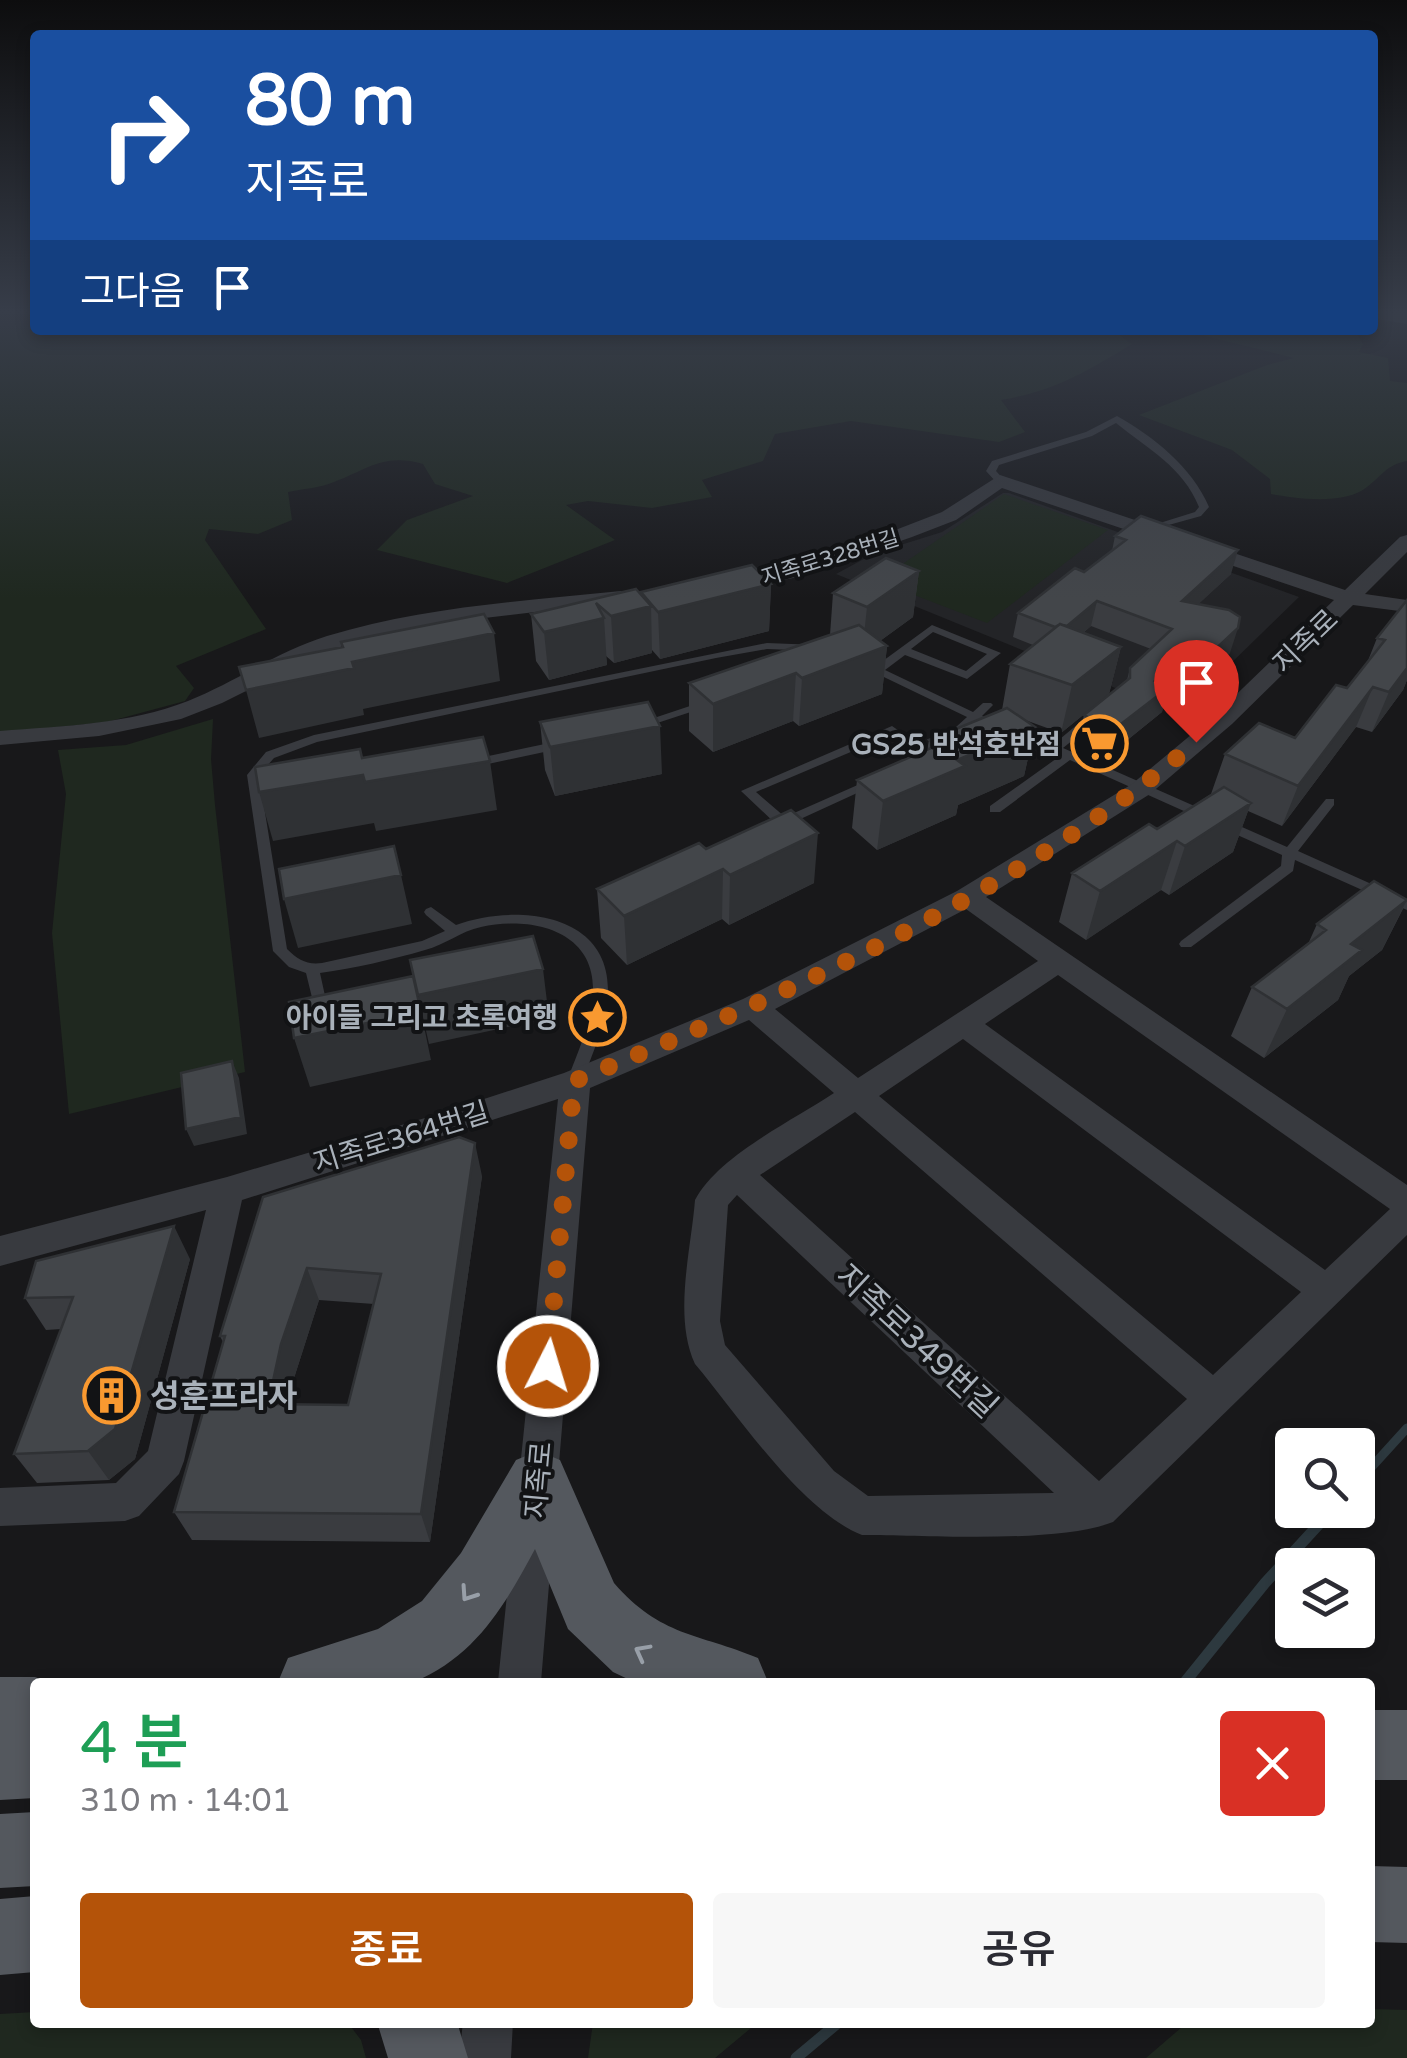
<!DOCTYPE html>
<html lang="ko">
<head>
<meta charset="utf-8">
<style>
	:root { --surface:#fff; --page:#f7f7f7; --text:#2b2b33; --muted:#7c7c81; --accent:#b45309 }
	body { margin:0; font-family:"Varela Round","Noto Sans KR",sans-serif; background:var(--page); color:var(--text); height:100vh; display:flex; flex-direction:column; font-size:38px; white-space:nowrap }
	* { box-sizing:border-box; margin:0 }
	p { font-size:32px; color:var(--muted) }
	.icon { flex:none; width:55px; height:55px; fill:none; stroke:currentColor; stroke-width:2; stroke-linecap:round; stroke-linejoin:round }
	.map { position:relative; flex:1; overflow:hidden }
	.drawer { position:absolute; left:30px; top:1678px; width:1345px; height:350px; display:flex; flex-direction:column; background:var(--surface); border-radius:10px; box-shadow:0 5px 15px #0003 }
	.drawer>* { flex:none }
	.top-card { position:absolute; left:30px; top:30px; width:1348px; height:305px; border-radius:10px; box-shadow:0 5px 15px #0003; background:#1a4fa0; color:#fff; overflow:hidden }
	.controls { position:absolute; left:1275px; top:1428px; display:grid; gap:20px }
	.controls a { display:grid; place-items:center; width:100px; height:100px; border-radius:10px; background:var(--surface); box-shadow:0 5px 15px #0003; font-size:50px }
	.pin { position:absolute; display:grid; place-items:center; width:85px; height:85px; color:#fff; margin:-102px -42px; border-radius:50% 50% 50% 0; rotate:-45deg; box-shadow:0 0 10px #0007 }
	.pin .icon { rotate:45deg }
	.me { position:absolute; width:110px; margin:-55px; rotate:5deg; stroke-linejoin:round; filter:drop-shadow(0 0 8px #0008) }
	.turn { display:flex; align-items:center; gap:35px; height:210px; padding:0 50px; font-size:45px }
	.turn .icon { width:130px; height:130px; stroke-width:2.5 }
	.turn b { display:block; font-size:70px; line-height:85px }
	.then { display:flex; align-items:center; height:95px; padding:0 50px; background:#0003; gap:20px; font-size:38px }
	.round { display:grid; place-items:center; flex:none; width:105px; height:105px; border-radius:10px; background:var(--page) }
	.headline { display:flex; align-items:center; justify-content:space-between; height:170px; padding:0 50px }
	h1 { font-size:60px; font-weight:600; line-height:75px; color:#1e9e55 }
	.primary-button { display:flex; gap:20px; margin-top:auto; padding:20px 50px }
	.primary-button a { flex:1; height:115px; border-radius:10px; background:var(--accent); color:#fff; font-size:40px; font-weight:600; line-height:115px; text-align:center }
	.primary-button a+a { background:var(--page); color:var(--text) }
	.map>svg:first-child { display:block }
	.built { fill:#232427 }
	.green { fill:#1f281f }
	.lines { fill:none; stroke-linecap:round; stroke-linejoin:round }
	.stream-far1 { stroke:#2d393f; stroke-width:9 }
	.stream { stroke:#2d393f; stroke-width:11 }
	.service { fill:#383a3f; fill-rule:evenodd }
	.minor { fill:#383a3f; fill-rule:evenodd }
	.primary { fill:#54585e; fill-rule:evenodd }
	.wall { fill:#3a3c40; fill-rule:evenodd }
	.shaded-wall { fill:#2f3134 }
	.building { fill:#43464a; stroke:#2f3134; stroke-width:2.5; fill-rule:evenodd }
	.oneway { stroke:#989fa8 }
	.route { stroke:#b45309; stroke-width:18; stroke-dasharray:0 32.4 }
	.labels { text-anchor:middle; stroke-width:8; stroke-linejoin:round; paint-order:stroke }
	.far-street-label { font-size:22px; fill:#a9b1ba; stroke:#121315 }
	.street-label { font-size:28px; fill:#a9b1ba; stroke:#121315 }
	.poi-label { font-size:28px; font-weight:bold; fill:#a9b1ba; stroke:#121315; text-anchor:end }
	.near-street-label { font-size:32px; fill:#a9b1ba; stroke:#121315 }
	.near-poi-label { font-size:32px; font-weight:bold; fill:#a9b1ba; stroke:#121315; text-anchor:start }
</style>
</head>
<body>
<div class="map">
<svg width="1407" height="2058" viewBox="0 0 1407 2058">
	<rect width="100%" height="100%" fill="#18181a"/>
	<!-- built -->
	<path class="built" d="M 1003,493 L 1009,493 L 1299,597 L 1179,714 L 836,574 L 875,553 L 942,532 Z"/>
	<!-- green -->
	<path class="green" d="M 0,311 L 35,311 L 35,330 L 1112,330 L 1132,344 C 1086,372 1055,391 1001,400 L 1025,432 L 999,442 L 851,421 L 775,434 L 763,461 L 702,480 L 712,497 L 652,508 L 588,501 L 566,505 L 615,540 L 507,583 L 377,550 L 407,520 L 473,496 L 435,484 L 423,464 C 383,453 369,469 334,482 C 320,488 302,489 288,492 L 292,520 L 258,534 L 209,529 L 205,540 L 266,629 L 176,666 L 194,688 L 185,701 L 107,722 L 0,733 Z
		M 1200,330 L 1340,330 L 1357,334 L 1363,344 L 1359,352 L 1388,358 L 1390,381 L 1407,383 L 1407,461 C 1386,465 1383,475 1367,487 C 1345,505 1298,499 1271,494 L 1270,479 L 1232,450 L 1139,415 L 1267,365 L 1294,358 L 1205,336 Z
		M 1004,494 L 1108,530 L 987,623 L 878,581 Z
		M 213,719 L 211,759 L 215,805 L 245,1072 L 69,1114 L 52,933 L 66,794 L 58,750 L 126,745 Z
		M 1370,2009 L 1407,2010 L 1407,2058 L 1146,2058 L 1182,2027 L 1200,2023 L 1370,2022 Z
		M 35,2012 L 35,2022 L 348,2023 L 361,2040 L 366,2058 L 0,2058 L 0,2014 Z
		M 593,2023 L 593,2022 L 757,2023 L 715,2058 L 588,2058 Z"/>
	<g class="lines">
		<!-- stream-far1 -->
		<path class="stream-far1" d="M 1358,1482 L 1407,1428
			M 1318,1525 L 1332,1510"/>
		<!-- stream -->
		<path class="stream" d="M 1185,1682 L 1265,1583 L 1321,1522
			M 796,2058 L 839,2022"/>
		<!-- service -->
		<path class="service" d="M 1117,416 C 1154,437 1192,467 1209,507 L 1201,516 L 1147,531 L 1147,527 L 1195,512 L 1199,507 C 1183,467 1148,449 1116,423 L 1092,436 L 999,465 L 996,471 L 1005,481 L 1003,483 L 997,483 L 986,471 L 992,461 L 1086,432 Z
			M 932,625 L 1001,653 L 967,679 L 905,655 L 885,670 L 973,712 L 983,703 L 991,703 L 993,705 L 982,716 L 1054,744 L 1091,713 L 1099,713 L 1099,719 L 1063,748 L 1287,847 L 1326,799 L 1334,799 L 1334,805 L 1298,851 L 1407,900 L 1407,910 L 1295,860 L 1293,871 L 1191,947 L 1181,947 L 1179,944 L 1181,941 L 1281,866 L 1282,855 L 1070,760 L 1000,812 L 990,812 L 990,806 L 1060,756 L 976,721 L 953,743 L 945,743 L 945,737 L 967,717 L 861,666 L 867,663 L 876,666 ZM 933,632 L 987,654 L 966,671 L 911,649 Z
			M 767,643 L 817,645 L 823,648 L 817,651 L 767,649 L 716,658 L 317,742 L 274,758 L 259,775 L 287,949 C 298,960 307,965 322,963 L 422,941 L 445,931 L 426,915 L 424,912 L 426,909 L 431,907 L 456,925 C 513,904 609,911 608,991 C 608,1022 592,1052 583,1081 L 580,1085 L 570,1085 L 567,1081 C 577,1053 592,1023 593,993 C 596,930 531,916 481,927 C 461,931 445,945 425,950 C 391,960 355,968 320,973 L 329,1014 L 327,1018 L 317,1018 L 306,973 L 289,967 L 273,951 L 247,775 L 266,752 L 314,735 Z
			M 708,700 L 714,703 L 712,705 L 639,729 L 633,725 Z
			M 892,726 L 934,755 L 934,761 L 926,761 L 891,735 L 756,792 L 785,817 L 869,780 L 873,779 L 879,783 L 783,827 L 778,826 L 741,791 Z
			M 559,741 L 565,745 L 563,748 L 474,767 L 468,763 L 474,759 Z"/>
		<!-- minor -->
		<path class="minor" d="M 1372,311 L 1407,314 L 1407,324 L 1372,318 Z
			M 1000,475 L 1345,590 L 1400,537 L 1407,535 L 1407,552 L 1365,594 L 1407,600 L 1407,612 L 1353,605 L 1232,724 L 1150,794 L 986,897 L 1407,1185 L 1407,1235 L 1113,1522 C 1057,1544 927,1535 862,1535 C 801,1511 738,1415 695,1364 C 673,1316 691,1251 695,1200 C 718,1156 792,1121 834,1093 L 749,1020 L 590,1088 L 541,1682 L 498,1682 L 558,1099 L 242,1200 L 184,1461 L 179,1474 L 139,1516 L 125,1521 L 0,1526 L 0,1488 L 116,1483 L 148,1451 L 206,1210 L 0,1266 L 0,1236 L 227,1177 L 435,1115 L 564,1073 L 743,999 L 957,891 L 1132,784 L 1216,714 L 1334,600 L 1002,488 L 956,520 L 912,537 L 793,578 L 727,592 L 717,586 L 720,582 L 781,569 L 898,529 L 942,512 ZM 966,909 L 1038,961 L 858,1078 L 775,1009 ZM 1058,975 L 1390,1209 L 1325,1270 L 985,1024 ZM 963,1039 L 1301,1292 L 1213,1375 L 879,1096 ZM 855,1112 L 1187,1399 L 1099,1481 L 760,1175 ZM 737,1195 L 1054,1493 L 868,1496 L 834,1471 L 725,1345 L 720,1321 L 728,1205 Z
			M 621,591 L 632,597 L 628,601 L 476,619 L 373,637 L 324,652 L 222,703 L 181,719 L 99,736 L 0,745 L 0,731 C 63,726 129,724 188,701 C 236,682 278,651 327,636 C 422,607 522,601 621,591 Z
			M 463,2022 L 513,2022 L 511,2058 L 459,2058 Z"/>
		<!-- primary -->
		<path class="primary" d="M 538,1451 L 560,1460 L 614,1583 C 661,1637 698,1633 758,1658 L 768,1682 L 634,1682 L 613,1672 L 568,1629 L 535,1549 C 505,1605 476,1656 414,1682 L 278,1682 L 288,1658 L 378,1629 L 422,1601 L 461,1553 L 516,1460 Z
			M 0,1677 L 35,1677 L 48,1682 L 35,1682 L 35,1798 L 0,1800 Z
			M 1370,1710 L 1407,1710 L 1407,1780 L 1370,1780 Z
			M 35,1812 L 35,1886 L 0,1888 L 0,1814 Z
			M 1370,1866 L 1407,1867 L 1407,1943 L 1370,1942 Z
			M 35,1896 L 35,1972 L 0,1975 L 0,1899 Z
			M 377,2022 L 457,2022 L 468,2058 L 388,2058 Z"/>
	</g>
	<!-- wall -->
	<path class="wall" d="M 1115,536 L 1231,574 L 1198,604 L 1230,653 L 1199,682 L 1182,675 L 1169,687 L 1162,712 L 1115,750 L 1097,742 L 1094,748 L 1078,741 L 1084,715 L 1127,680 L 1130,668 L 1151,649 L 1091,626 L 1083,633 L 1121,647 L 1109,694 L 1061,733 L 1025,720 L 1035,727 L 1024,776 L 958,805 L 956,815 L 877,850 L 852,828 L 857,780 L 927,750 L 929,740 L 1002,710 L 1010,664 L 1033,645 L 1013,637 L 1018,613 L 1084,572 L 1112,551 Z
		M 919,571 L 913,617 L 880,641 L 887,646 L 882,694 L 799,726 L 793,721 L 713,752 L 689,731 L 689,683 L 830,635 L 833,593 Z
		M 771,584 L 769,631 L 660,659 L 652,650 L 652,653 L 614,663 L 606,656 L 607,665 L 549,680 L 536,661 L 531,614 L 641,594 Z
		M 1407,600 L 1407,680 L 1403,690 L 1372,732 L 1356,727 L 1282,826 L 1248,811 L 1233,852 L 1169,895 L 1161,890 L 1086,940 L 1059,922 L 1072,873 L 1157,829 L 1211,794 L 1225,754 L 1295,738 L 1347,688 L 1367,663 L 1377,638 Z
		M 540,722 L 662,774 L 555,796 L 545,770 Z
		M 706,849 L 814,883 L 729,925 L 722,919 L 627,965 L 601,938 L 597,889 Z
		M 1407,901 L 1382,950 L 1349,976 L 1338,1000 L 1264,1058 L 1231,1036 L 1252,987 L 1308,944 L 1317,924 Z
		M 482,1176 L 430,1542 L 192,1540 L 174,1512 L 223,1342 L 220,1336 L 263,1197 ZM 319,1300 L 374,1304 L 348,1405 L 289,1404 L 295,1375 Z
		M 190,1259 L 135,1459 L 109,1480 L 37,1483 L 14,1454 L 61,1329 L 46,1330 L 25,1298 Z"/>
	<!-- shaded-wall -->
	<path class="shaded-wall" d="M 1238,550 L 1231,574 L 1175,626 L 1182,601 Z
		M 919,571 L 913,617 L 862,654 L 867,607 Z
		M 771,584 L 769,631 L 660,659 L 658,612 Z
		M 1097,601 L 1091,626 L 1057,655 L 1062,630 Z
		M 651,606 L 652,653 L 614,663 L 611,616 Z
		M 604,618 L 607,665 L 549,680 L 544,632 Z
		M 1238,628 L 1230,653 L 1199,682 L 1207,657 Z
		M 494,633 L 500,681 L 363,709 L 364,715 L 259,738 L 246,690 L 352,662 Z
		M 887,646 L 882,694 L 799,726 L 802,678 Z
		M 1121,647 L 1109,694 L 1061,733 L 1072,685 Z
		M 1190,650 L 1182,675 L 1169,687 L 1162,712 L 1115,750 L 1121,724 L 1155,681 Z
		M 1407,656 L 1407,680 L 1403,690 L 1372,732 L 1389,692 Z
		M 796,673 L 793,721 L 713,752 L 713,704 Z
		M 1373,687 L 1356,727 L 1282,826 L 1298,786 Z
		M 1104,716 L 1097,742 L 1094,748 L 1100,723 Z
		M 660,726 L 662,774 L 555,796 L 550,747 Z
		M 1035,727 L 1024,776 L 958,805 L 956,815 L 877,850 L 883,801 L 957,760 Z
		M 490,761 L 497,810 L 376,831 L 374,823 L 273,841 L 259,792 L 363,775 Z
		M 1251,803 L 1233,852 L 1169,895 L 1185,846 Z
		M 818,833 L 814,883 L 729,925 L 730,875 Z
		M 1177,841 L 1161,890 L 1086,940 L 1100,891 Z
		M 723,869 L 722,919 L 627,965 L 624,916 Z
		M 401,875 L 412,924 L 298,948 L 284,899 Z
		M 1407,900 L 1382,950 L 1349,976 L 1338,1000 L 1264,1058 L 1287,1009 L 1351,944 Z
		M 543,969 L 549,1018 L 429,1044 L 418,995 Z
		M 421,1012 L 431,1060 L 310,1087 L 294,1038 Z
		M 232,1061 L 239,1078 L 247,1134 L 194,1146 L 186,1129 Z
		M 475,1143 L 482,1176 L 430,1542 L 421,1514 Z
		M 174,1226 L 190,1259 L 135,1459 L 109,1480 L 88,1451 Z
		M 307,1268 L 319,1300 L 295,1375 L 282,1434 L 268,1404 L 281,1344 Z"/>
	<!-- building -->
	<path class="building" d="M 1141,516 L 1238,550 L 1182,601 L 1229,610 L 1240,617 L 1238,628 L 1207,657 L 1190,650 L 1155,681 L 1169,687 L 1121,724 L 1104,716 L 1100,723 L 1084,715 L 1130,678 L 1130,668 L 1172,629 L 1097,601 L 1067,626 L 1060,624 L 1055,627 L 1018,613 L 1075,568 L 1084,572 L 1126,540 L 1115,536 Z
		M 886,558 L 919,571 L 867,607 L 833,593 Z
		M 752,565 L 771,584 L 658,612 L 641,592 Z
		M 636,589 L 651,606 L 611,616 L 596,603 L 604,618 L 544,632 L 531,614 Z
		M 1407,600 L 1407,668 L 1389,692 L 1373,687 L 1298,786 L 1225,754 L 1259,723 L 1295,738 L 1336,685 L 1347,688 L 1385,640 L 1377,638 Z
		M 484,614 L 494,633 L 352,662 L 354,668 L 246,690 L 239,667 L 343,647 L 341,642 Z
		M 1060,624 L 1121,647 L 1072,685 L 1010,664 Z
		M 859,625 L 887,646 L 802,678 L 796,673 L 713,704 L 689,683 Z
		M 648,702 L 660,726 L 550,747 L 540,722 Z
		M 1007,708 L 1035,727 L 957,760 L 965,766 L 883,801 L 857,780 L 936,746 L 929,740 Z
		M 483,737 L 490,761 L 365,782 L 363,775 L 259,792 L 255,767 L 360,749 L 362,758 Z
		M 1224,787 L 1251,803 L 1185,846 L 1177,841 L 1100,891 L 1072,873 L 1149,824 L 1157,829 Z
		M 791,810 L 818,833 L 730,875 L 723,869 L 624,916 L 597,889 L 699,843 L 706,849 Z
		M 394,846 L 401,875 L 284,899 L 279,869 Z
		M 1374,881 L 1407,900 L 1351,944 L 1362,950 L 1287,1009 L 1252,987 L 1326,930 L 1317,924 Z
		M 533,936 L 543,969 L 418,995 L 410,960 Z
		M 413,976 L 421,1012 L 294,1038 L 289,1002 Z
		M 232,1061 L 241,1117 L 186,1129 L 181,1073 Z
		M 459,1137 L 475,1143 L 421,1514 L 174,1512 L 225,1336 L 220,1336 L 263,1197 ZM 307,1268 L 381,1274 L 348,1405 L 268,1404 L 281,1344 Z
		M 174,1226 L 115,1429 L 88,1451 L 14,1454 L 73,1297 L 25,1298 L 36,1261 Z"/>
	<!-- one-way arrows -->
	<defs><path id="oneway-chevron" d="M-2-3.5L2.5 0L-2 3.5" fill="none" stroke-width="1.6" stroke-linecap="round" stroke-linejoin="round" transform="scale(2.5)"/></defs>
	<g class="oneway">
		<use href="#oneway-chevron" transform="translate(468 1594) rotate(124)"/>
		<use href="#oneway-chevron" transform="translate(642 1652) rotate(-152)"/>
	</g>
	<!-- sky -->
	<linearGradient id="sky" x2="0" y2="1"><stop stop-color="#0d0d0e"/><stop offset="0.52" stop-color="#373d49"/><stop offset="1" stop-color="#373d49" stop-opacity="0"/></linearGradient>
	<rect width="1407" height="599" fill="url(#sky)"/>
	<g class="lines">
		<!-- route -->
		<path class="route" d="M 548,1366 L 574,1081 C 791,992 1016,894 1196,742"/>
	</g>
	<!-- icons -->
	<defs>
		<symbol id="supermarket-ring" viewBox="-11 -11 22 22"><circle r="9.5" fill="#121315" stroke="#f99930" stroke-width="1.5"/><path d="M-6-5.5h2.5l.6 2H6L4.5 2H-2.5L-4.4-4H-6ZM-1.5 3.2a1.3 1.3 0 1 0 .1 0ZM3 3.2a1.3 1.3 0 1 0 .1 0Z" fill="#f99930"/></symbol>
		<symbol id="sight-ring" viewBox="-11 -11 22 22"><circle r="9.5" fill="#121315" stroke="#f99930" stroke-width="1.5"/><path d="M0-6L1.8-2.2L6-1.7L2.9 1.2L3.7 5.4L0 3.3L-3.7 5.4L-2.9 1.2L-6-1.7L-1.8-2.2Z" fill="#f99930"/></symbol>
		<symbol id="building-ring" viewBox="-11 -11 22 22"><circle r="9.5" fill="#121315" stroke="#f99930" stroke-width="1.5"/><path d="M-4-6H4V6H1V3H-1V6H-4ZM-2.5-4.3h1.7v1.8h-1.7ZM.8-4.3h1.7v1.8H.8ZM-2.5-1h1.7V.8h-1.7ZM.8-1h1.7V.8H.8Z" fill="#f99930"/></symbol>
	</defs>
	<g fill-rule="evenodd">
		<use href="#supermarket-ring" x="1068" y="712" width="63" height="63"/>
		<use href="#sight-ring" x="566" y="986" width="63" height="63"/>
		<use href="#building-ring" x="80" y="1364" width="63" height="63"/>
	</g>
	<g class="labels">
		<!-- far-street labels -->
		<g class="far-street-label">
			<text transform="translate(830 557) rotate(-17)" y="8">지족로328번길</text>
		</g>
		<!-- street labels -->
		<g class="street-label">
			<text transform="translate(1305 641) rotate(-44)" y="10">지족로</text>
			<text transform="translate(401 1137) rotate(-17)" y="10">지족로364번길</text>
			<text transform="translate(538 1480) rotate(-85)" y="10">지족로</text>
		</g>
		<!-- poi labels -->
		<g class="poi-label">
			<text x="1061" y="754">GS25 반석호반점</text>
			<text x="558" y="1027">아이들 그리고 초록여행</text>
		</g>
		<!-- near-street labels -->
		<g class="near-street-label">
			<text transform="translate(917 1341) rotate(43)" y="11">지족로349번길</text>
		</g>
		<!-- near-poi labels -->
		<g class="near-poi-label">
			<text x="150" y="1407">성훈프라자</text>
		</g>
	</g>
</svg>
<div class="controls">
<a><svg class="icon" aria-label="search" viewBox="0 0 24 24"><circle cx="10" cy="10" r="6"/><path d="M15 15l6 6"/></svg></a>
<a><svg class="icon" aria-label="layers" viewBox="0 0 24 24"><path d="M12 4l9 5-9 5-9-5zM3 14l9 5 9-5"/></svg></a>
</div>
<div class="pin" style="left:1196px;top:742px;background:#d93025"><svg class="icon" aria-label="arrive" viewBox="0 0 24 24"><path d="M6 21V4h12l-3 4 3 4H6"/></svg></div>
<svg class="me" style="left:548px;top:1366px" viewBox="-20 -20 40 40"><circle r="17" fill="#b45309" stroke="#fff" stroke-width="3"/><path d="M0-11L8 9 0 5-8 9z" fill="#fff"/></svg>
<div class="top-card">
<div class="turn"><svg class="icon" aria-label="right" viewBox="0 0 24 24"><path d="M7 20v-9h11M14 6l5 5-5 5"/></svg><div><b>80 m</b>지족로</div></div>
<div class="then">그다음<svg class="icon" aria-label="arrive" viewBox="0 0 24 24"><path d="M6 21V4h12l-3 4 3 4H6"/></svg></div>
</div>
<section class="drawer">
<div class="headline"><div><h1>4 분</h1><p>310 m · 14:01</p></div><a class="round" style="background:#d93025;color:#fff"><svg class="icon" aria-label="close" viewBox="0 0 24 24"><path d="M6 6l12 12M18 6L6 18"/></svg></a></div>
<div class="primary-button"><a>종료</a><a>공유</a></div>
</section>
</div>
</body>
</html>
